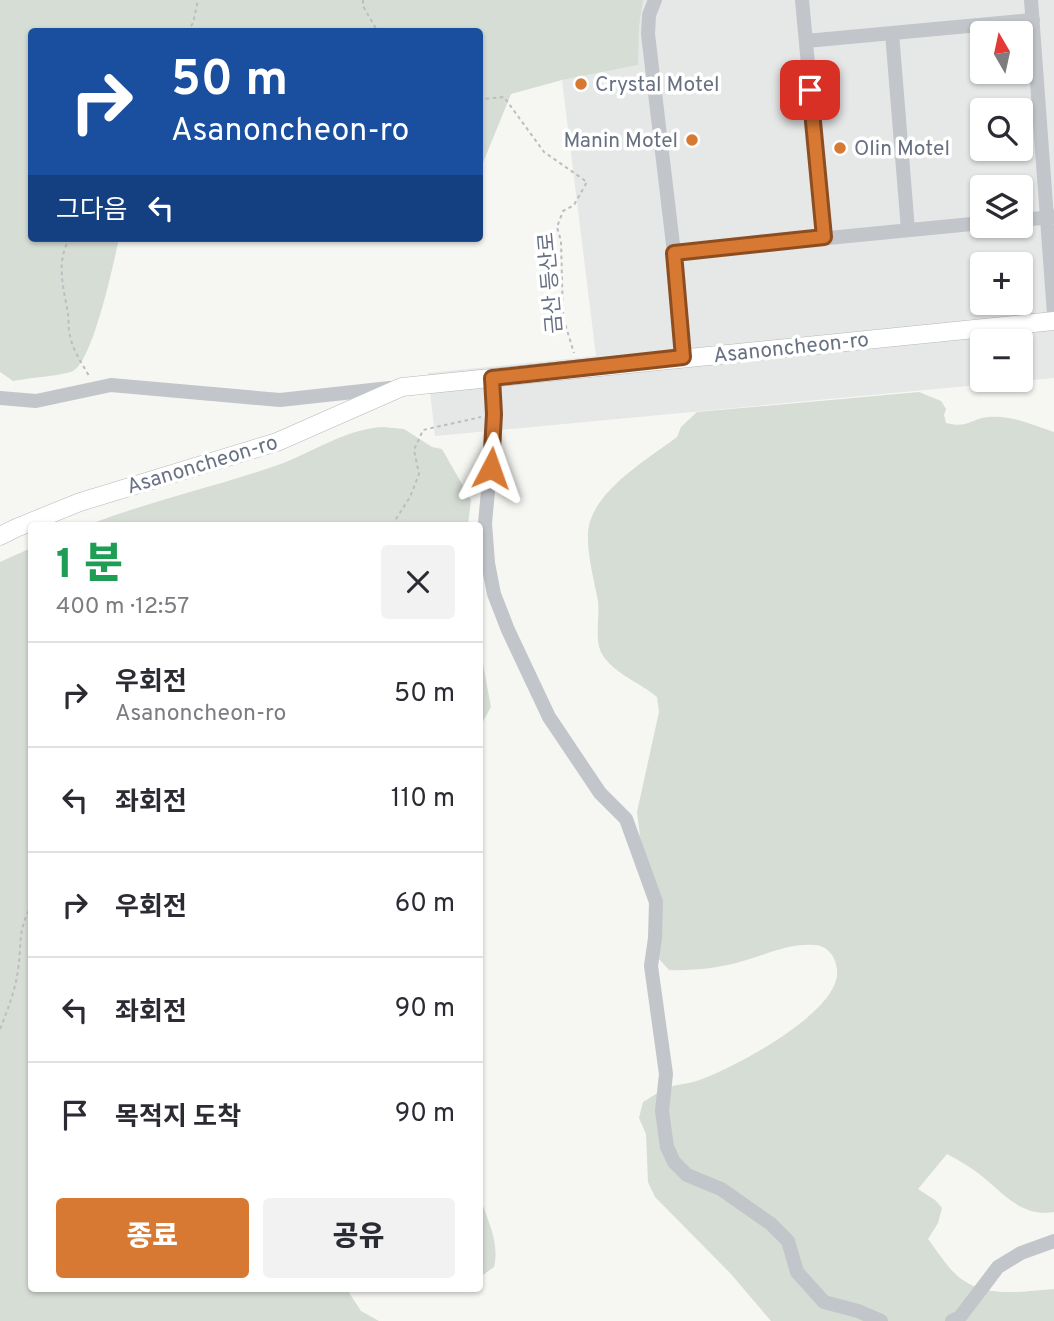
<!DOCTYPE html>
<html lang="ko">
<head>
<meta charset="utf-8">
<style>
	:root { --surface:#fff; --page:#f2f2f3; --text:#2b2b33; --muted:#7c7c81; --line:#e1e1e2; --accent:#d77833 }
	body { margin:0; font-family:Overpass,"Noto Sans KR",sans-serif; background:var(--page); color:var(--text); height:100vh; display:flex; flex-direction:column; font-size:26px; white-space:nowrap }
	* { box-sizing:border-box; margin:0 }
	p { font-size:23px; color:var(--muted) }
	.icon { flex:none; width:38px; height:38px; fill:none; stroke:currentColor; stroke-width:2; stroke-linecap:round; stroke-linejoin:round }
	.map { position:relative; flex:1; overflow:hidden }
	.sheet { position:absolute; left:28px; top:522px; width:455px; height:770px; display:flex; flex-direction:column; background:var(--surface); border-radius:7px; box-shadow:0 2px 5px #0004 }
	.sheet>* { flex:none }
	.banner { position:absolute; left:28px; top:28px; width:455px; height:214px; border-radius:7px; box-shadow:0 2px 5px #0004; background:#1a4fa0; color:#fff; overflow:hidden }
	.needle { width:46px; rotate:351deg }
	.fabs { position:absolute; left:970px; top:21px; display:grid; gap:14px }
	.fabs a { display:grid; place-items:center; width:63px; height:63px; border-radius:7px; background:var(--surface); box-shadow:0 2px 5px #0004; font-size:35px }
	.pin { position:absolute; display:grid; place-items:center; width:60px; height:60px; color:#fff; margin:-30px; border-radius:14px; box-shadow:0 4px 10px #0006 }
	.me { position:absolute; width:77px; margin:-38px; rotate:4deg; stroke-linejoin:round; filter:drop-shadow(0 0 5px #0008) }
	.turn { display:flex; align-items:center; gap:24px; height:147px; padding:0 28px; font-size:32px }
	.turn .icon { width:91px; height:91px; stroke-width:2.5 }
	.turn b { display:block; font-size:49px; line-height:60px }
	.then { display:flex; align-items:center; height:66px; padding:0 28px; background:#0003; gap:14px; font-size:26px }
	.round { display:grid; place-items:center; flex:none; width:74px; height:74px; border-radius:7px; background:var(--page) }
	.head { display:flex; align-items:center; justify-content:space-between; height:119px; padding:0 28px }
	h1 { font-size:42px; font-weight:800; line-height:52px; color:#1e9e55 }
	.action { display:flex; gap:14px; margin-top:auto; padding:14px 28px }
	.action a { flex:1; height:80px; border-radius:7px; background:var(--accent); color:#fff; font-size:28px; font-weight:800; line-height:80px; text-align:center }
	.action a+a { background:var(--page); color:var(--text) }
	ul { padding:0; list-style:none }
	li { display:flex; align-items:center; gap:21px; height:105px; padding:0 28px; border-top:2px solid var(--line) }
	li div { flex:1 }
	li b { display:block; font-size:26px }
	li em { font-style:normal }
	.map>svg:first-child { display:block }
	.built { fill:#e6e7e7; fill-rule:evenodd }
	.green { fill:#d6ddd5 }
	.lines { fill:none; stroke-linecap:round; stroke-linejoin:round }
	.major-casing { stroke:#b5b8bc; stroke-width:19 }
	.path { stroke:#bcbdc0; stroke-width:2; stroke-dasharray:3.5 3.5; stroke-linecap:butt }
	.minor { stroke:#c2c5c9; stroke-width:14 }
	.major { stroke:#fff; stroke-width:18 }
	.route-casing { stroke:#8c4e21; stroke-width:18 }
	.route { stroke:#d77833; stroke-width:12 }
	.poi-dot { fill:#d77833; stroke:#fff; stroke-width:2.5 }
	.labels { text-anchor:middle; stroke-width:7; stroke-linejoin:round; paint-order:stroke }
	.poi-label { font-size:21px; fill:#677182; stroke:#fff; text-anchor:start }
	.street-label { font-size:21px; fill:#677182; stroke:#fff }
</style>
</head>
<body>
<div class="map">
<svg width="1054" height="1321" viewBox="0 0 1054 1321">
	<rect width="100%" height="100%" fill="#f6f6f3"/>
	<!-- built -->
	<path class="built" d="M 643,0 L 1054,0 L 1054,378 L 435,436 L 428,373 L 596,356 L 562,80 L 637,65 L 639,28 ZM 982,33 L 1020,33 L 1020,72 L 982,72 ZM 982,110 L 1020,110 L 1020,149 L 982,149 ZM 982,187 L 1020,187 L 1020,226 L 982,226 ZM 982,264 L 1020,264 L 1020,303 L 982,303 ZM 982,341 L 1020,341 L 1020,380 L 982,380 Z"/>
	<!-- green -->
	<path class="green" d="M 0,0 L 643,0 L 639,28 L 638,65 L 562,80 L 511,94 L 480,170 L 480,32 L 32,32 L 32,238 L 119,238 C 114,262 93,361 73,371 C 61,376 27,378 13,381 L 0,372 Z
		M 919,392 L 941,401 L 946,409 L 944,415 L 946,423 C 968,429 972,418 989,417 C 1012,415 1033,425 1054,432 L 1054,1212 C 1022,1217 1005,1195 983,1177 C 972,1168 960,1161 947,1154 L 918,1189 L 935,1200 L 942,1208 L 938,1223 L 928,1239 C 938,1252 949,1271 963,1280 C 987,1298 1026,1291 1054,1289 L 1054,1321 L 771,1321 L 731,1274 L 655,1197 L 648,1182 L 646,1134 L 639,1118 L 643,1102 C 650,1098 658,1092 666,1088 C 677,1084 690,1084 702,1079 C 735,1067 842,1011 837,970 C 836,958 829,946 815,945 C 790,943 767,954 743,961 C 720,968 692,971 669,970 L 659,959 L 662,922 L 643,860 L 637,812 L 659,712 L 657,697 C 641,683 614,674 602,654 C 594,640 600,617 598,601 C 594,580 587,555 588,532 C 591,492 648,459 677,437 L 681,427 L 697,412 Z
		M 383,427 L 404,429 L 432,447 L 442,449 L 471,500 L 468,525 L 88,525 C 150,501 215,487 278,465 C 314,452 345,429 383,427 Z
		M 31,548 L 32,1288 L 346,1288 L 361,1311 L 379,1321 L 0,1321 L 0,562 Z
		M 480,648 L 491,707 L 480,727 Z
		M 480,1196 C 487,1221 500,1241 494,1267 L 480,1277 Z"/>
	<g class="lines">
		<defs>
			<path id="major" d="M 0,536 L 16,528 L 80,502 L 277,442 L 402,387 L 1054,321"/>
		</defs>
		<!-- major casing -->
		<use href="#major" class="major-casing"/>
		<!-- path -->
		<path class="path" d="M 363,0 L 363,6 L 378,32
			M 187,32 L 193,23 L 198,0
			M 32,87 L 29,92 L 32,100
			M 480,102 L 483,99 L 504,97 L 544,152 L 587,182 L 574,205 L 563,211 L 557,227 L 561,241 L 563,317 L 574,353
			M 70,238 C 55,262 64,289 68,314 C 69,321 68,329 70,336 C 73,351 82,363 89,376
			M 392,525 L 410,497 L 419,474 L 414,450 L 423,430 L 481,417
			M 0,1029 C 8,1009 15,991 18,970 C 22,944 17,930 32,905"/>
		<!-- minor -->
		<path class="minor" d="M 655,0 L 649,15 L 648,34 L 674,253 L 683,357
			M 802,0 L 824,237
			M 1031,0 L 1054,314
			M 892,33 L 908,230
			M 806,41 L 1033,20
			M 1020,220 L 1054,217
			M 674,253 L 982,223
			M 492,378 L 493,439 L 485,523 L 488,563 L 494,594 L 508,630 L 549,717 L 600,793 L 626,819 L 656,902 L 655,938 L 651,966 L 666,1074 L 662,1111 L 667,1147 L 674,1162 L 687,1175 L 721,1189 L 771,1224 L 788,1241 L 797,1272 L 824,1302 L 858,1311 L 881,1321
			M 0,398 L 36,401 L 111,385 L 280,400 L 390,388
			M 952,1321 L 960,1317 L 998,1267 L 1021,1253 L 1054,1241"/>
		<!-- major -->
		<use href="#major" class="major"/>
	</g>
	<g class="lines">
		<defs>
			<path id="route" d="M 491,468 L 494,414 L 492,378 L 683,357 L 674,253 L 824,237 L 810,90"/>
		</defs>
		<!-- route casing -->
		<use href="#route" class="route-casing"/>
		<!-- route -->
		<use href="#route" class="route"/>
	</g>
	<!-- markers -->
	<g class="poi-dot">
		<circle cx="581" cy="84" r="7"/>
		<circle cx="692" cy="140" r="7"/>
		<circle cx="840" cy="148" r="7"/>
	</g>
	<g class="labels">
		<!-- poi labels -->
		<g class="poi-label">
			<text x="595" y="91">Crystal Motel</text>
			<text x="678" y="147" text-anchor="end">Manin Motel</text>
			<text x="854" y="155">Olin Motel</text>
		</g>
		<!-- street labels -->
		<g class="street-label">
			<text transform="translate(550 283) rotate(-95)" y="7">금산 등산로</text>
			<text transform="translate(791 347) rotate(-6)" y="7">Asanoncheon-ro</text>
			<text transform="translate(202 464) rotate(-17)" y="7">Asanoncheon-ro</text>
		</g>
	</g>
</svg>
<div class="fabs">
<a><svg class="needle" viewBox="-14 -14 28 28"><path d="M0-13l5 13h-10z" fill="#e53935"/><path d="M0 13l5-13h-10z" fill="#7c7c81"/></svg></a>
<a><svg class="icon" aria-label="search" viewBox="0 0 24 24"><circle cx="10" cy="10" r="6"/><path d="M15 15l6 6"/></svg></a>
<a><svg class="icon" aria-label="layers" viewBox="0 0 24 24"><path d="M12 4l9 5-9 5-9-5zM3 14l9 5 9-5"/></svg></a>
<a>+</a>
<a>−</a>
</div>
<div class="pin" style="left:810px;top:90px;background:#d93025"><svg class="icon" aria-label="arrive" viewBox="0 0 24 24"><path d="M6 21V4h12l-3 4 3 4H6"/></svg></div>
<svg class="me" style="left:491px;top:468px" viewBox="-20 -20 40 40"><path d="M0-17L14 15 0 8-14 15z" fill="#d77833" stroke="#fff" stroke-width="4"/></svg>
<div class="banner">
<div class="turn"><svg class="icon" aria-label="right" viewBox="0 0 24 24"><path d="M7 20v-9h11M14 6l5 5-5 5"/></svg><div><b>50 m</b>Asanoncheon-ro</div></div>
<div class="then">그다음<svg class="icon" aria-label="left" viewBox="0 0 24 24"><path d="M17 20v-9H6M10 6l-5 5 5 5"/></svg></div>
</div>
<section class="sheet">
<div class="head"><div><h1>1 분</h1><p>400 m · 12:57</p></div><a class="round"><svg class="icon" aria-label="close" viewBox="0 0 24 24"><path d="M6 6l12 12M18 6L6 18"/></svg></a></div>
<ul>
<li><svg class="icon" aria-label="right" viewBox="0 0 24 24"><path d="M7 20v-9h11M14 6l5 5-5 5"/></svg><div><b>우회전</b><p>Asanoncheon-ro</p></div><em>50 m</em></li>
<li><svg class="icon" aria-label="left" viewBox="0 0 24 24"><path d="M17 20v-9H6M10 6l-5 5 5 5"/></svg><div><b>좌회전</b></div><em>110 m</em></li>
<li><svg class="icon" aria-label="right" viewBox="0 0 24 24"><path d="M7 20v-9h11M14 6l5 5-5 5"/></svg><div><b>우회전</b></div><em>60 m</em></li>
<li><svg class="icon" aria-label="left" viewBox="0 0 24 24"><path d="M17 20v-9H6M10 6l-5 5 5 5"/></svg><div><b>좌회전</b></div><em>90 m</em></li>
<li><svg class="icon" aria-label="arrive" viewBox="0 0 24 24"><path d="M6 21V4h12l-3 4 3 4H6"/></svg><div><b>목적지 도착</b></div><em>90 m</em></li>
</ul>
<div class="action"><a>종료</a><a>공유</a></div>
</section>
</div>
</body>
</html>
